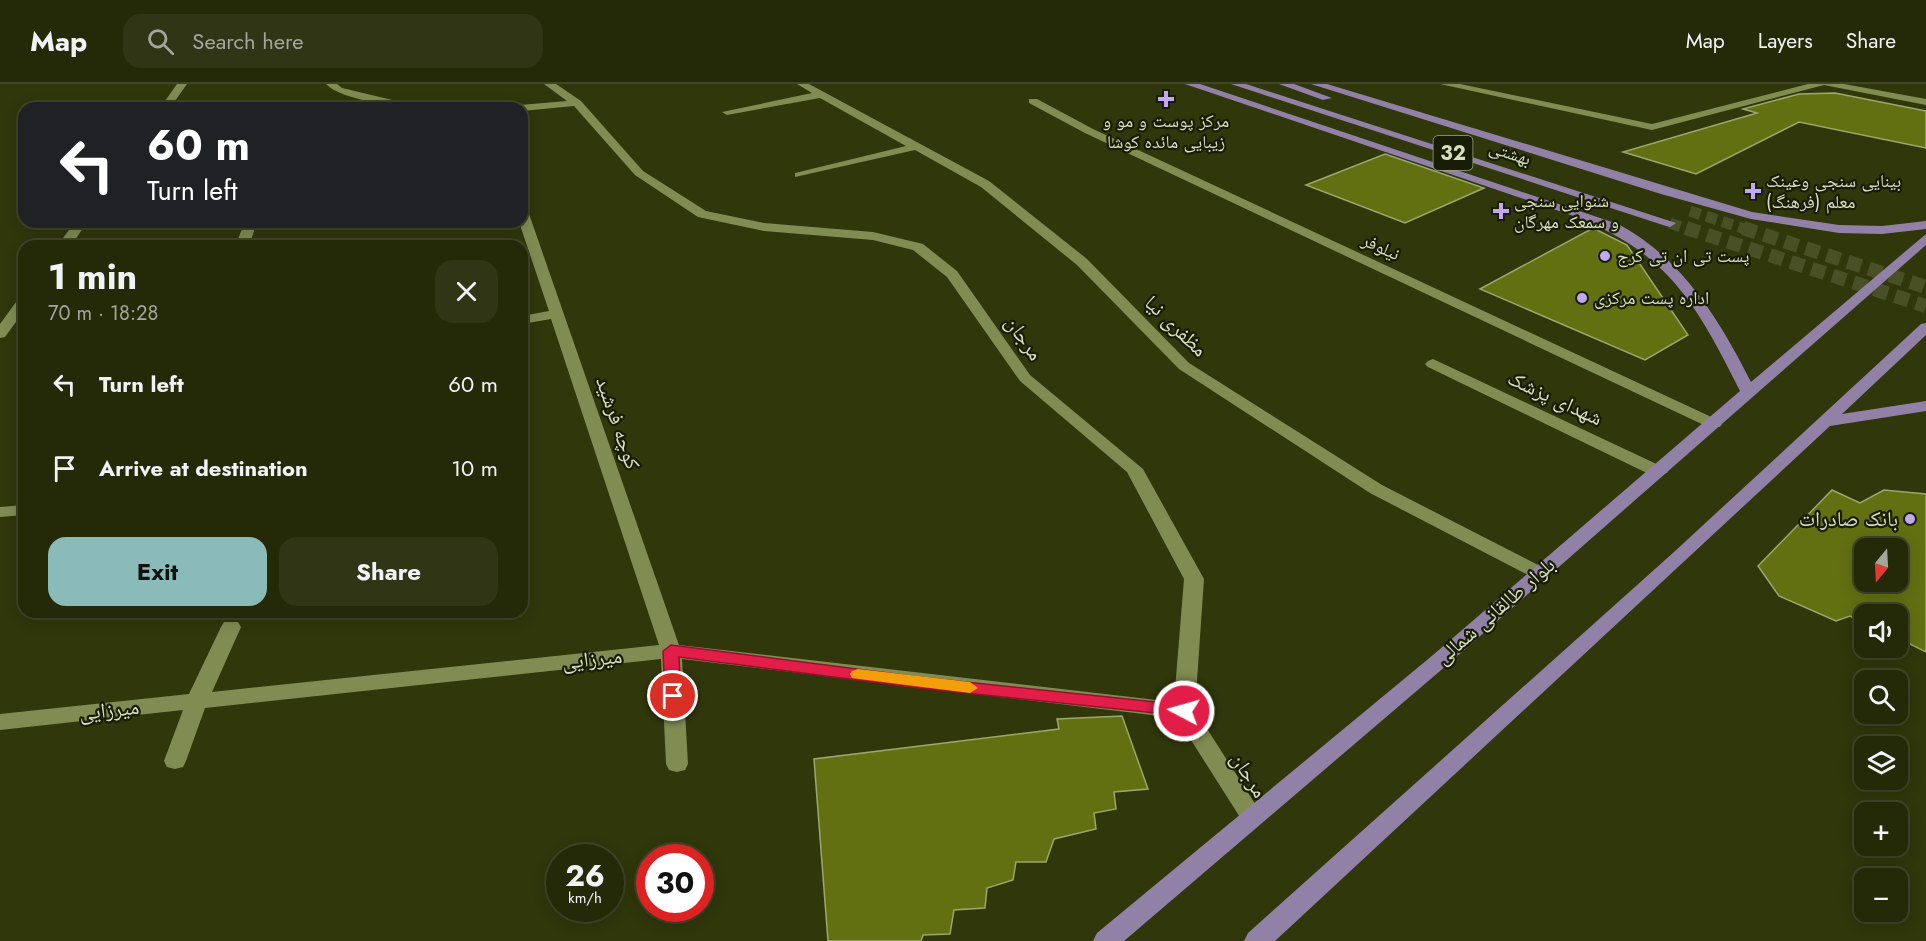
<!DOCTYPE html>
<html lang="en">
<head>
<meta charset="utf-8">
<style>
	:root { --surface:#242908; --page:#303516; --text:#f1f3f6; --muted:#a3a69c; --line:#414529; --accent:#8bbbb9 }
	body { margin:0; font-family:Jost,"Noto Naskh Arabic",sans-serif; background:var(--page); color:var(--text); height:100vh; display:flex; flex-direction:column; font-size:22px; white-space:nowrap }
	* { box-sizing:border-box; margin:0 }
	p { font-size:20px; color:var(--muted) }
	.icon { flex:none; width:33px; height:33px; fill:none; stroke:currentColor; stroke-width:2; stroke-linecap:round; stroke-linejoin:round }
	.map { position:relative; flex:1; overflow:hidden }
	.panel { position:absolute; left:18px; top:156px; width:510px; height:378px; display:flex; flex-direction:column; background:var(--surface); border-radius:18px; box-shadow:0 3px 15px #0003,0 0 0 2px var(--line) }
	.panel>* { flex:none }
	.guide { position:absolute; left:18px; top:18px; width:510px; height:126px; border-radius:18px; box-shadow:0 3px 15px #0003,0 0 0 2px var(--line); background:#202124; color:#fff; overflow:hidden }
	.needle { width:39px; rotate:198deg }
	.fabs { position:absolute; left:1854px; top:454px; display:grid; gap:12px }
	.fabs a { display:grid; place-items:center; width:54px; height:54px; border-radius:12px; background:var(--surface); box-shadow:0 3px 15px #0003,0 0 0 2px var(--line); font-size:30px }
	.speed { position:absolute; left:546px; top:760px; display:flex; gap:12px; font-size:30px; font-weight:700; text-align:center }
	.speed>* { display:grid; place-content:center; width:78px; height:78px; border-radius:50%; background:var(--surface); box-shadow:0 3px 15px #0003,0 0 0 2px var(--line); line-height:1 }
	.speed small { font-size:15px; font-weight:400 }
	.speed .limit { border:9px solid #d22; background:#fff; color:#111 }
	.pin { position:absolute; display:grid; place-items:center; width:51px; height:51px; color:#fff; margin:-26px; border:3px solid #fff; border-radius:50%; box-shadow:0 2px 6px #0007 }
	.me { position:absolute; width:66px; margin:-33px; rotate:276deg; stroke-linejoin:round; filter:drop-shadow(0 0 4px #0008) }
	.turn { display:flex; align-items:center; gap:21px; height:126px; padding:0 30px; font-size:27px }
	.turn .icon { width:78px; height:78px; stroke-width:2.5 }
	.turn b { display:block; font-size:42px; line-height:51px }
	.round { display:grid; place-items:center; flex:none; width:63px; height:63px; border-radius:18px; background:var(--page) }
	.summary { display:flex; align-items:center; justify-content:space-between; height:102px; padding:0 30px }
	h1 { font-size:36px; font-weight:700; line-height:45px }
	.button { display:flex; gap:12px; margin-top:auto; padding:12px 30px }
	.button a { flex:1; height:69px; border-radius:18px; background:var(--accent); color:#111; font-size:24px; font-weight:700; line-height:69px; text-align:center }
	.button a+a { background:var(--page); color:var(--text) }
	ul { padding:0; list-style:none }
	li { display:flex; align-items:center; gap:18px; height:84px; padding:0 30px }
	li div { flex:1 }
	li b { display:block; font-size:22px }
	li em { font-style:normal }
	header { display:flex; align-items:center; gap:36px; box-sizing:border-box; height:84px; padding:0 30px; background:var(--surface); border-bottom:2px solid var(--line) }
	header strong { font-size:28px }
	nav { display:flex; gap:33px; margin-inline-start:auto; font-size:21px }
	.search { width:420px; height:54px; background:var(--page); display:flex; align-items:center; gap:15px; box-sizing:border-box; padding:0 21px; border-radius:18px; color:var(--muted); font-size:22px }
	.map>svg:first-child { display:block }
	.building { fill:#627012; stroke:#9ba76d; stroke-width:1.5; fill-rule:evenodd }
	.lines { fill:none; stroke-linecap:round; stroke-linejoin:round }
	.major-tunnel-far1 { stroke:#495026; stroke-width:11; stroke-dasharray:11 6; stroke-linecap:butt }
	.major-tunnel { stroke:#495026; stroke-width:14; stroke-dasharray:14 8; stroke-linecap:butt }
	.minor { fill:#818c53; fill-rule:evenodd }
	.major { fill:#9281a7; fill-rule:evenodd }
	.route { fill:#e11d48; stroke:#92132f; stroke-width:1.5 }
	.slow { fill:#f59e0b }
	.poi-dot { fill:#c0a8f4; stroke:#191d06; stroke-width:2 }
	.labels { text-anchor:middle; stroke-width:4.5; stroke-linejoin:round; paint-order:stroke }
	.far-poi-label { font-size:18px; fill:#d8dfc1; stroke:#191d06; text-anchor:start }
	.far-street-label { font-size:18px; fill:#d8dfc1; stroke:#191d06 }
	.shield { fill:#191d06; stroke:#9fa589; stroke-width:1.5 }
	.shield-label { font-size:20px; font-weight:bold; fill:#d8dfc1 }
	.street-label { font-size:21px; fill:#d8dfc1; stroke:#191d06 }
	.poi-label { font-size:21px; fill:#d8dfc1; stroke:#191d06; text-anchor:end }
</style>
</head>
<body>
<header>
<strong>Map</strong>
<div class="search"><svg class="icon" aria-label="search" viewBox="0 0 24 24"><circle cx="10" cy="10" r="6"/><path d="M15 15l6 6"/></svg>Search here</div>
<nav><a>Map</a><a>Layers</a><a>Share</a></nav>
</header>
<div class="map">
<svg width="1926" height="857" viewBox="0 0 1926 857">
	<rect width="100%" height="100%" fill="#30370b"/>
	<!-- building -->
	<path class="building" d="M 1835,9 L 1926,27 L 1926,64 L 1799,38 L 1696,90 L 1623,68 L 1757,29 L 1743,25 L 1799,10 Z
		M 1385,70 L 1484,104 L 1405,139 L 1306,101 Z
		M 1593,144 L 1627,161 L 1688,251 L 1645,276 L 1480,205 Z
		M 1832,406 L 1860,419 L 1884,406 L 1926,410 L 1926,568 L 1898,554 L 1898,531 L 1864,531 L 1864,539 L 1850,532 L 1836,537 L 1779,512 L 1758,482 ZM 1864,465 L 1898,465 L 1898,498 L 1864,498 Z
		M 1122,632 L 1148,705 L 1114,708 L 1116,725 L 1094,729 L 1096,745 L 1054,755 L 1046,778 L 1016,778 L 1013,796 L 987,804 L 985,824 L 954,826 L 950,850 L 923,851 L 921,857 L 828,857 L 814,675 L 1059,645 L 1057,635 Z"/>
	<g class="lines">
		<!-- major-tunnel-far1 -->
		<path class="major-tunnel-far1" d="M 1690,127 L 1748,146
			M 1670,139 L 1690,146"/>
		<!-- major-tunnel -->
		<path class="major-tunnel" d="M 1686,144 L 1926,222
			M 1743,144 L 1926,203"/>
		<!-- minor -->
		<path class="minor" d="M 177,0 L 187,0 L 170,24 L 160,24 Z
			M 326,0 L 337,0 L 342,4 L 426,24 C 403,24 342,17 326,0 Z
			M 544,0 L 556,0 L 581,17 L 643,87 L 706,127 L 764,139 L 873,148 L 923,160 L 957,187 L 1030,291 L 1143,385 L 1204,495 L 1195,626 L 1259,726 L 1263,732 L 1259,738 L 1251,741 L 1243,738 L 1177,634 L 682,575 L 688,680 L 685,686 L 677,688 L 669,686 L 666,680 L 661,575 L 205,624 L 186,677 L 183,683 L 175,685 L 167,683 L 164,677 L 183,626 L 0,646 L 0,630 L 189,610 L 221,543 L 224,538 L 238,538 L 241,543 L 212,608 L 659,561 L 551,235 L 522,240 L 522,232 L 549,227 L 519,138 L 522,138 L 522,123 L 528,127 L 679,561 L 1174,618 L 1184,495 L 1127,388 L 1020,297 L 947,193 L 913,166 L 873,156 L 764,147 L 698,133 L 635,91 L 574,22 L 522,27 L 522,24 L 515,24 L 520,21 L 567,17 Z
			M 797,0 L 809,0 L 989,97 L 1087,175 L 1189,279 L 1382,401 L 1546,485 L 1549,489 L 1539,495 L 1532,493 L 1370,409 L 1179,285 L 1077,181 L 981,103 L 915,66 L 795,93 L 795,89 L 906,62 L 820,14 L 727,31 L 722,28 L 812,9 Z
			M 1440,0 L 1460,0 L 1652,40 L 1808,0 L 1844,0 L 1926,15 L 1926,21 L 1824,1 L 1652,46 Z
			M 1029,15 L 1037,15 L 1093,45 L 1720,337 L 1722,340 L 1720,343 L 1708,343 L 1085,49 L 1029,19 Z
			M 75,138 L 87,138 L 71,162 L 57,162 Z
			M 245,138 L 257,138 L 249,162 L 235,162 Z
			M 24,213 L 24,227 L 5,253 L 0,254 L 0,240 L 19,214 Z
			M 1433,275 L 1665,384 L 1668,388 L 1659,393 L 1653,392 L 1428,283 L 1425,280 L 1428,277 Z
			M 24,421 L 24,431 L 0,433 L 0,423 Z"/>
		<!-- major -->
		<path class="major" d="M 1185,0 L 1200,0 L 1618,140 C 1682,174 1719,235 1751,298 L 1926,150 L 1926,161 L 1447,581 L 1124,857 L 1093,857 L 1097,849 L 1433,571 L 1740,307 C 1695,217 1666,166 1568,130 Z
			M 1231,0 L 1246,0 L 1676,139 L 1670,143 L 1666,142 Z
			M 1279,0 L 1294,0 L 1332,14 L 1323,16 Z
			M 1311,0 L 1327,0 L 1752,128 L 1839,141 L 1882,142 L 1926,137 L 1926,145 L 1882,150 L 1839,149 L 1751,135 L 1661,110 Z
			M 1926,239 L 1926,251 L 1842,330 L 1926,317 L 1926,327 L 1830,342 L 1275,857 L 1244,857 L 1248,849 L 1674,468 L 1921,240 Z"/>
	</g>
	<!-- route -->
	<path class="route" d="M 671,561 L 919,593 L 1184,621 L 1192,627 L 1184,632 L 919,604 L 679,573 L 681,612 L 673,618 L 665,612 L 663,567 Z"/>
	<!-- slow -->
	<path class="slow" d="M 858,585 L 970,598 L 978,604 L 970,609 L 852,594 L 850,590 L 852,587 Z"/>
	<!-- markers -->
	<g class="poi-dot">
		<path d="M1163 6h6v6h6v6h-6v6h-6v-6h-6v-6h6z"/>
		<path d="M1750 98h6v6h6v6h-6v6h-6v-6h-6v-6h6z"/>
		<path d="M1498 118h6v6h6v6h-6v6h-6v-6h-6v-6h6z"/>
		<circle cx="1605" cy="172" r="6"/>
		<circle cx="1582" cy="214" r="6"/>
		<circle cx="1910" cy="435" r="6"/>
	</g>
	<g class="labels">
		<!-- far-poi labels -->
		<g class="far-poi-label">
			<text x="1166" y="43" text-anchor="middle">مرکز پوست و مو و<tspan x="1166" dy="21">زیبایی مائده کوشا</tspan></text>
			<text x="1766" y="103">بینایی سنجی وعینک<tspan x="1766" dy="21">معلم (فرهنگ)</tspan></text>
			<text x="1514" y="123">شنوایی سنجی<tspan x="1514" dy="21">و سمعک مهرگان</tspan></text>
			<text x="1617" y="178">پست تی ان تی کرج</text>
			<text x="1594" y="220">اداره پست مرکزی</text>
		</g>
		<!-- far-street labels -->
		<g class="far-street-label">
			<text transform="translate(1510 69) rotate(18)" y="6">بهشتى</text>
			<text transform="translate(1381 163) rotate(25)" y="6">نیلوفر</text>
		</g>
		<!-- shield labels -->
		<rect class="shield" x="1433.5" y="52" width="39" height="34" rx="4.5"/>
		<g class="shield-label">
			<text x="1453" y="76">32</text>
		</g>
		<!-- street labels -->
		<g class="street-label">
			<text transform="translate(1176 242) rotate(44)" y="7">مظفری نیا</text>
			<text transform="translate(1024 254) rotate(55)" y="7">مرجان</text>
			<text transform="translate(1555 314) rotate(25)" y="7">شهدای پزشک</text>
			<text transform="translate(618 339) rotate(71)" y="7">كوچه فرشيد</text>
			<text transform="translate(1495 527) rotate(-41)" y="7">بلوار طالقانی شمالی</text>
			<text transform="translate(592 575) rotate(-6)" y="7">میرزایی</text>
			<text transform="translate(109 626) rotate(-6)" y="7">میرزایی</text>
			<text transform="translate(1249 691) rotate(58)" y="7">مرجان</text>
		</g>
		<!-- poi labels -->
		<g class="poi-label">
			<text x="1898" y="442">بانک صادرات</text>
		</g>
	</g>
</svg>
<div class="fabs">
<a><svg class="needle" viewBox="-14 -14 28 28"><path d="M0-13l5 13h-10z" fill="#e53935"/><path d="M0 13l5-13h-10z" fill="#a3a69c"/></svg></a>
<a><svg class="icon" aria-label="sound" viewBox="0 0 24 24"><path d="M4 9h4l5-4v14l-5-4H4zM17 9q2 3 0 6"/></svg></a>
<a><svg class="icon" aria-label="search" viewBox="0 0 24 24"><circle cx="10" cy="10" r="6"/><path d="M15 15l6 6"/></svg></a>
<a><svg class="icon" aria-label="layers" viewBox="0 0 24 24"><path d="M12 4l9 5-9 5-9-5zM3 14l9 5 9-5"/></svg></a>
<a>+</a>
<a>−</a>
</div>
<div class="speed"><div>26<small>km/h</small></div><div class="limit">30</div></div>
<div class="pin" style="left:673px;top:612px;background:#d93025"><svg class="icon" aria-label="arrive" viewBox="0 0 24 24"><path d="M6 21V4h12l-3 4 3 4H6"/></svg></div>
<svg class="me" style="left:1184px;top:627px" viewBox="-20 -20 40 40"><circle r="17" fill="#e11d48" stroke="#fff" stroke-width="3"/><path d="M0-11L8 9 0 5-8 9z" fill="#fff"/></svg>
<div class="guide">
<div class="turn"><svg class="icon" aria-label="left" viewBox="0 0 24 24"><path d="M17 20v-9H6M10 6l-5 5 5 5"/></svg><div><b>60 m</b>Turn left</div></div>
</div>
<section class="panel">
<div class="summary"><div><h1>1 min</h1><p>70 m · 18:28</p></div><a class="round"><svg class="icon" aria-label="close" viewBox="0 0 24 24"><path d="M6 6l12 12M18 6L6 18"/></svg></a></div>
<ul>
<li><svg class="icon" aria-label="left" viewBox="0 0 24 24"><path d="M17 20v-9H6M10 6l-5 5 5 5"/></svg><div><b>Turn left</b></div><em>60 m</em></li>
<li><svg class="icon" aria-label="arrive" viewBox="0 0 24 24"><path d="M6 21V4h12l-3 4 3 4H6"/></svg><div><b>Arrive at destination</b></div><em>10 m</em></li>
</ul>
<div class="button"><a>Exit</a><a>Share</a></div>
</section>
</div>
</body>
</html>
